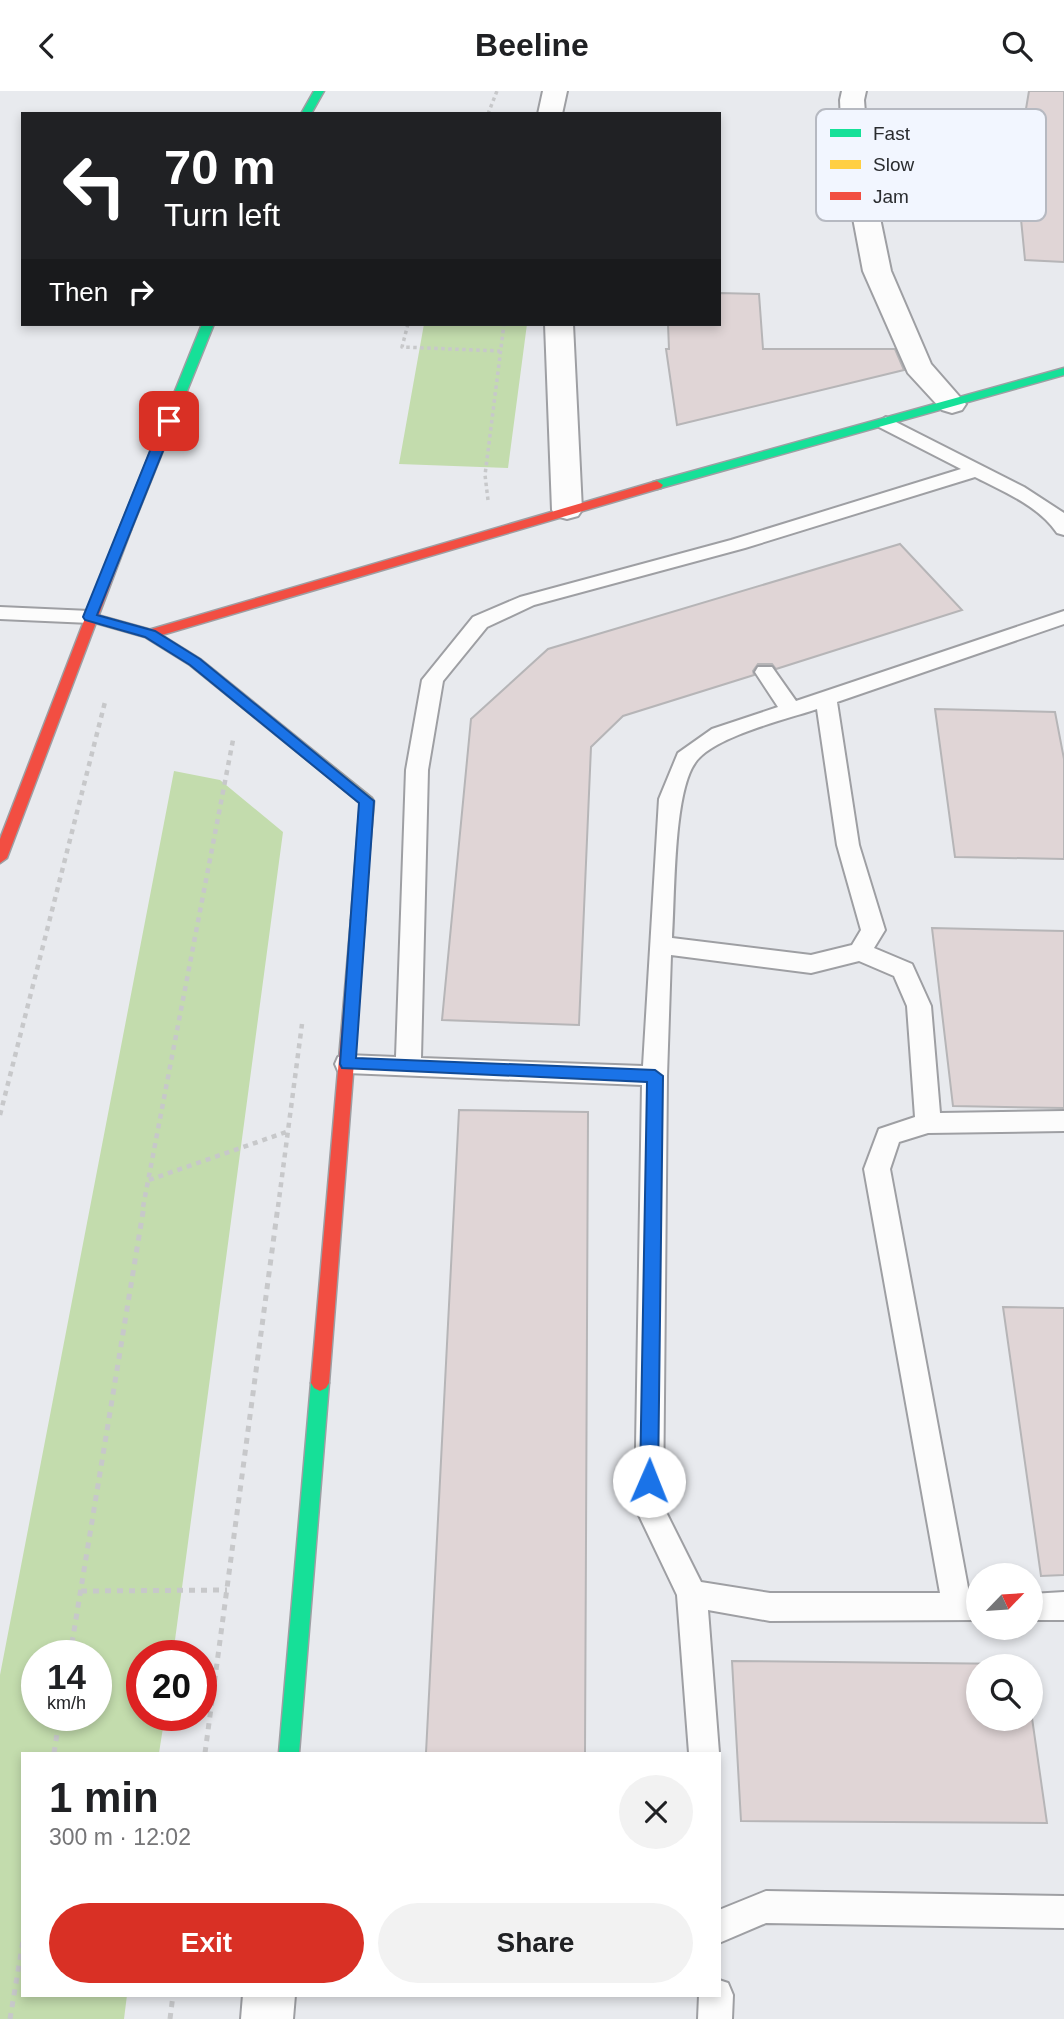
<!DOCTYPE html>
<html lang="en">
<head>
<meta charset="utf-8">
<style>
	:root { --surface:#fff; --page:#f2f2f2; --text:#202124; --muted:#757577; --accent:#d93025 }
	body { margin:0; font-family:Arial,sans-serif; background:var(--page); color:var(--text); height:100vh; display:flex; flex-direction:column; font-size:26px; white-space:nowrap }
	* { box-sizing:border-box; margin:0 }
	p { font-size:23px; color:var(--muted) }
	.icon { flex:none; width:38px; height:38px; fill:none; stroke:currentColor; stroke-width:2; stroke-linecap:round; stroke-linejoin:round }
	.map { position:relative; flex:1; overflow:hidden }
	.drawer { position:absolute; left:21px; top:1661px; width:700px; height:245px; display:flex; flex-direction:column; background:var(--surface); border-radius:0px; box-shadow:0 4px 10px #0003 }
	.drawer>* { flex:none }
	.hud { position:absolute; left:21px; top:21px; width:700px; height:214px; border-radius:0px; box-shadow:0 4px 10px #0003; background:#202124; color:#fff; overflow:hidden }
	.needle { width:46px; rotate:65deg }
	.fabs { position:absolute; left:966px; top:1472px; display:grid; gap:14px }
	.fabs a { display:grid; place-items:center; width:77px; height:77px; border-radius:50%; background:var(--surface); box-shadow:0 4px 10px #0003; font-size:35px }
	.speed { position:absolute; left:21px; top:1549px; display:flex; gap:14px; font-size:35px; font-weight:700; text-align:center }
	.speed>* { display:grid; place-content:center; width:91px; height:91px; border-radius:50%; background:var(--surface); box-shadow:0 4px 10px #0003; line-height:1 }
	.speed small { font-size:18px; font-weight:400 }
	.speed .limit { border:10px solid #d22; background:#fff; color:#111 }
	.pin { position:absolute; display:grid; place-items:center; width:60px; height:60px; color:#fff; margin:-30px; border-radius:14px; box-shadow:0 4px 10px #0006 }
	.me { position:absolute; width:77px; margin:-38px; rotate:1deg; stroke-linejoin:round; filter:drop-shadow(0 0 5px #0008) }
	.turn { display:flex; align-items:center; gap:24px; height:147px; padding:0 28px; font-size:32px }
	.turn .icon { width:91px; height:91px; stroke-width:2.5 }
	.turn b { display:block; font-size:49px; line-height:60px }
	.then { display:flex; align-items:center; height:66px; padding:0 28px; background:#0003; gap:14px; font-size:26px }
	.round { display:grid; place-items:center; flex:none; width:74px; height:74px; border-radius:37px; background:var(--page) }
	.head { display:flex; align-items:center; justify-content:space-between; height:119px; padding:0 28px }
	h1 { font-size:42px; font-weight:700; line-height:52px }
	.cta { display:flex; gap:14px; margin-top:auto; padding:14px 28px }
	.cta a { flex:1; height:80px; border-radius:42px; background:var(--accent); color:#fff; font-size:28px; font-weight:700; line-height:80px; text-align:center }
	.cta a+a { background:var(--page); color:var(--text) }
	header { display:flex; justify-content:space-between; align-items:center; height:91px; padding:0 28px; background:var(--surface); font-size:32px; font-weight:700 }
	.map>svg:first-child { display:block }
	.green { fill:#c3dcad; fill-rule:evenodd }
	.building { fill:#e0d5d6; stroke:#b6b5b7; stroke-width:2 }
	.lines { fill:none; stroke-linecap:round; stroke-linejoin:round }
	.lane-casing { stroke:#9e9fa3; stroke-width:4 }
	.street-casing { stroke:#9e9fa3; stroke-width:4 }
	.fast-casing { stroke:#9e9fa3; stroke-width:3 }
	.slow-casing { stroke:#9e9fa3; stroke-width:3 }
	.jam-casing { stroke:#9e9fa3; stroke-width:3 }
	.path-far2 { stroke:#c7c8ca; stroke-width:3.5; stroke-dasharray:3.5 3.5; stroke-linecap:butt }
	.path-far1 { stroke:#c7c8ca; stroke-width:4.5; stroke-dasharray:5 5; stroke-linecap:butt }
	.path { stroke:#c7c8ca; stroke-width:5; stroke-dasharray:6 6; stroke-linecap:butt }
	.lane { fill:#fcfcfc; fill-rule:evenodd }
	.street { fill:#fcfcfc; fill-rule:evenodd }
	.fast { fill:#16e098; fill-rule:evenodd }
	.slow { fill:#ffcf43; fill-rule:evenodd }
	.jam { fill:#f24e42; fill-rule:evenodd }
	.route { fill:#1a73e8; stroke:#114b97; stroke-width:2 }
	.key { fill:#f2f6ff; stroke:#b6b9c1; stroke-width:2 }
	.key-label { font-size:19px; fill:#2a2c2f }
</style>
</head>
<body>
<header><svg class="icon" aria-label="back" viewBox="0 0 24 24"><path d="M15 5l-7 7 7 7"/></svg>Beeline<svg class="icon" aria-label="search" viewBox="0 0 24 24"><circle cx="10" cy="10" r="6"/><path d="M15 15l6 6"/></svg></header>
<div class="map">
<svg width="1064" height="1928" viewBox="0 0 1064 1928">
	<rect width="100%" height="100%" fill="#e8eaee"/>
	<!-- green -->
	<path class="green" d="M 424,233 L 527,233 L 508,377 L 399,373 Z
		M 174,680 L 220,689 L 283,741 L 173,1564 L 142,1564 L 142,1624 L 165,1624 L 159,1662 L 23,1662 L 23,1904 L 127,1904 L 124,1928 L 0,1928 L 0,1584 ZM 37,1564 L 96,1564 L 96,1624 L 37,1624 Z"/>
	<!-- building -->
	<path class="building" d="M 1029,0 L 1064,0 L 1064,171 L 1025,169 L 1016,77 Z
		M 719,202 L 759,203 L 763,258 L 895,258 L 904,279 L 677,334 L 666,258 L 669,258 L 668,233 L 719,233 Z
		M 900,453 L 962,519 L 776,578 L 772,573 L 758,573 L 753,580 L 754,584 L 623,625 L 591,656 L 579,934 L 442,929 L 471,628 L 548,558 Z
		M 935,618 L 1055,621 L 1064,668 L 1064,768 L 955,766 Z
		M 932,837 L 1064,840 L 1064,1017 L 953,1015 Z
		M 459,1019 L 588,1021 L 585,1662 L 426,1662 Z
		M 1003,1216 L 1064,1217 L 1064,1484 L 1041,1485 Z
		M 732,1570 L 1024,1573 L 1024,1575 L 978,1575 L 978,1628 L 1031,1628 L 1031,1620 L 1047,1732 L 741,1730 Z"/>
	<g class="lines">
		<defs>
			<path id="lane" d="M 886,326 L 1024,396 L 1064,422 L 1064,444 L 1057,442 C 1039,415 1004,401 975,386 L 745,457 L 534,514 L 487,536 L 443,590 L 428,679 L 421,967 L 643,975 L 659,708 L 678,662 L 712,638 L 778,616 L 755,581 L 758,576 L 772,576 L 796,610 L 1064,520 L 1064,533 L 837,611 L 859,754 L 885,839 L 874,857 L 912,873 L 931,915 L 940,1022 L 1064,1020 L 1064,1040 L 928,1042 L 899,1051 L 890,1078 L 969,1502 L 978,1503 L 978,1529 L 770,1530 L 708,1519 L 719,1662 L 689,1662 L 677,1504 L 635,1416 L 642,994 L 347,982 L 338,980 L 335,973 L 338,966 L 347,964 L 396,966 L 406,679 L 422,589 L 473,526 L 520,506 L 731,449 L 961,378 L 879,336 L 877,332 ZM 817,618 L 837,754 L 861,839 L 852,854 L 811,864 L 672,847 C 675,806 673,703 695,672 C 712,646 787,628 817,618 ZM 671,864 L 811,882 L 859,870 L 894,885 L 907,915 L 915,1026 L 879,1038 L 864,1078 L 940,1502 L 770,1502 L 701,1491 L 663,1415 L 667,985 Z
				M 0,516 L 90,520 L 97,521 L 100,526 L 97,531 L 90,532 L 0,528 Z
				M 1064,1501 L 1064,1529 L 1031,1529 L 1031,1503 Z
				M 766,1800 L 1064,1805 L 1064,1837 L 766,1832 L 719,1852 L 719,1819 Z
				M 719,1889 L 728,1892 L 733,1904 L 732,1928 L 698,1928 L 699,1904 L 719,1904 Z"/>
			<path id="street" d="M 543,0 L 567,0 L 562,23 L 538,23 Z
				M 842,0 L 866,0 L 864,9 L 869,74 L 891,180 L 931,273 L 966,313 L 962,319 L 952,322 L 942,319 L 908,282 L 863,180 L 843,74 L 840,9 Z
				M 545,233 L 573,233 L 582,419 L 578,425 L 567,428 L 556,425 L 552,419 Z
				M 243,1904 L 295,1904 L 293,1928 L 241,1928 Z"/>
			<path id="fast" d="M 314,0 L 324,0 L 311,23 L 301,23 Z
				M 202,233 L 214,233 L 131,439 L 129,442 L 121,442 L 119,439 Z
				M 1064,277 L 1064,284 L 661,397 L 657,398 L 651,394 L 653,391 Z
				M 320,1284 L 326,1287 L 329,1292 L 299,1662 L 279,1662 L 311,1292 L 314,1287 Z"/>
			<path id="slow" d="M 90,522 L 155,540 L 200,568 L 372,707 L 374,710 L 363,833 L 353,833 L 351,829 L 360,712 L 190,574 L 145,546 L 85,529 L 85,523 Z"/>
			<path id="jam" d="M 657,390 L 663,394 L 661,397 L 155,546 L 150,547 L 143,543 L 145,540 Z
				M 125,435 L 131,439 L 7,767 L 0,772 L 0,748 L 119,439 Z
				M 358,824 L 365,829 L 329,1292 L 326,1297 L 320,1300 L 314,1297 L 311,1292 L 351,829 Z"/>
		</defs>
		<!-- lane casing -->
		<use href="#lane" class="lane-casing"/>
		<!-- street casing -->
		<use href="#street" class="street-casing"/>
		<!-- fast casing -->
		<use href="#fast" class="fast-casing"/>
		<!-- slow casing -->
		<use href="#slow" class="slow-casing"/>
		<!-- jam casing -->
		<use href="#jam" class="jam-casing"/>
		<!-- path-far2 -->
		<path class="path-far2" d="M 488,23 L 497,0
			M 408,233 L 402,256 L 500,260
			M 488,409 L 485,384 L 504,233"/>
		<!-- path-far1 -->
		<path class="path-far1" d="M 0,1024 L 105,611
			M 149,1089 L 289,1040
			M 143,1116 L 233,649
			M 278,1116 L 302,933"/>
		<!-- path -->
		<path class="path" d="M 81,1500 L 227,1499
			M 70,1564 L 144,1115
			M 54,1662 L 60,1624
			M 205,1662 L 278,1115
			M 10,1928 L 23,1850
			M 170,1928 L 173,1904"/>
		<!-- lane -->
		<use href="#lane" class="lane"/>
		<!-- street -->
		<use href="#street" class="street"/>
		<!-- fast -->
		<use href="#fast" class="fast"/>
		<!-- slow -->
		<use href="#slow" class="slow"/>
		<!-- jam -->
		<use href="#jam" class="jam"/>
	</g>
	<!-- route -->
	<path class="route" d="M 169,327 L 175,330 L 97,524 L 155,540 L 200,568 L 374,710 L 356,967 L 655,979 L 663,985 L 658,1390 L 656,1395 L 649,1398 L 643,1395 L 640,1390 L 647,991 L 342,977 L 340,973 L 359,712 L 190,574 L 145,546 L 85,529 L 83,526 L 162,330 Z"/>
	<!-- legend -->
	<rect x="816" y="18" width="230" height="112" rx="10" class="key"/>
	<rect x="830" y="38" width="31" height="8" fill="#16e098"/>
	<rect x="830" y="69" width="31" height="9" fill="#ffcf43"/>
	<rect x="830" y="101" width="31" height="8" fill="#f24e42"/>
	<g class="key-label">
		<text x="873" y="49">Fast</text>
		<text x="873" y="80">Slow</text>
		<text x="873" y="112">Jam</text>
	</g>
</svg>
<div class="fabs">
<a><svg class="needle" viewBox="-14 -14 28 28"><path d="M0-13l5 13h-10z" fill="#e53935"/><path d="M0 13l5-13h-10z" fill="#757577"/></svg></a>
<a><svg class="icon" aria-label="search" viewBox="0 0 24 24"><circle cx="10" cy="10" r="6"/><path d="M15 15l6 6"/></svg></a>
</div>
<div class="speed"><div>14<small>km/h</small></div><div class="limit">20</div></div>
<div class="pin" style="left:169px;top:330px;background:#d93025"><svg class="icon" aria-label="arrive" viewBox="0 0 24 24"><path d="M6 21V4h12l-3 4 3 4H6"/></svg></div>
<svg class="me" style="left:649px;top:1390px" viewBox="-20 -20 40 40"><circle r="19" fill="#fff"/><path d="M0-13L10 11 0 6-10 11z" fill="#1a73e8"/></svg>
<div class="hud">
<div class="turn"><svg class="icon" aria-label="left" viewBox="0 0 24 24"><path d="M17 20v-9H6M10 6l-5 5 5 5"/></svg><div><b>70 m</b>Turn left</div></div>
<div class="then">Then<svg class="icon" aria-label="right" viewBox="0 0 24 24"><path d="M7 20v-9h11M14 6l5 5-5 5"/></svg></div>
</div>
<section class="drawer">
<div class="head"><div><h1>1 min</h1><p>300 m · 12:02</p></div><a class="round"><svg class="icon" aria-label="close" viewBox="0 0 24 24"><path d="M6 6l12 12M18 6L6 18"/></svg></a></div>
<div class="cta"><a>Exit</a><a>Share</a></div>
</section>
</div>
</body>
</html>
